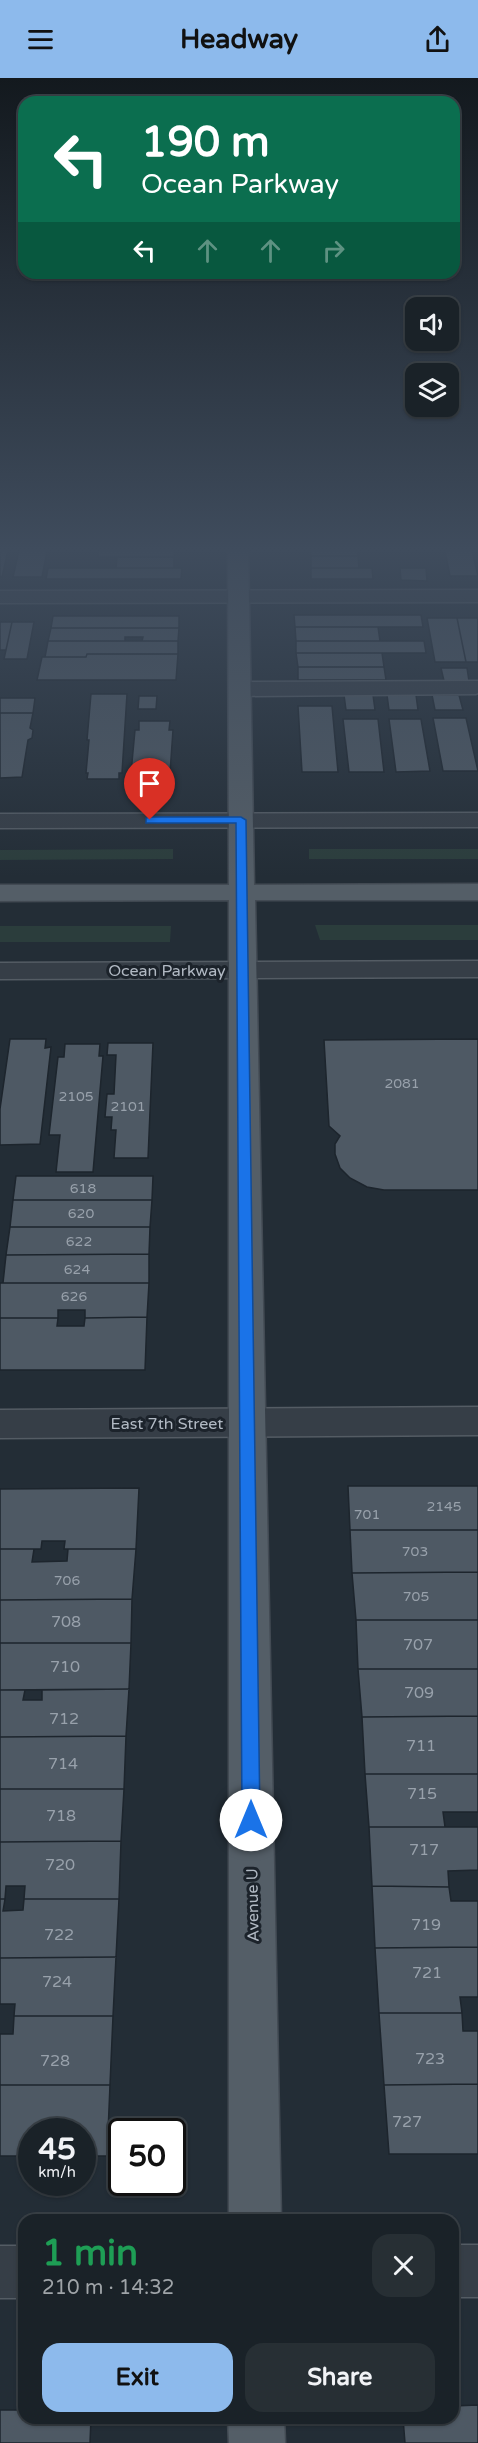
<!DOCTYPE html>
<html lang="en">
<head>
<meta charset="utf-8">
<style>
	:root { --surface:#1a2228; --page:#272f34; --text:#f1f3f6; --muted:#9fa4a8; --line:#383f45; --accent:#8dbaec }
	body { margin:0; font-family:"Varela Round",sans-serif; background:var(--page); color:var(--text); height:100vh; display:flex; flex-direction:column; font-size:22px; white-space:nowrap }
	* { box-sizing:border-box; margin:0 }
	p { font-size:20px; color:var(--muted) }
	.icon { flex:none; width:33px; height:33px; fill:none; stroke:currentColor; stroke-width:2; stroke-linecap:round; stroke-linejoin:round }
	.map { position:relative; flex:1; overflow:hidden }
	.side { position:absolute; left:18px; top:2136px; width:441px; height:210px; display:flex; flex-direction:column; background:var(--surface); border-radius:18px; box-shadow:0 2px 4px #0004,0 0 0 2px var(--line) }
	.side>* { flex:none }
	.top-card { position:absolute; left:18px; top:18px; width:442px; height:183px; border-radius:18px; box-shadow:0 2px 4px #0004,0 0 0 2px var(--line); background:#0b6e4f; color:#fff; overflow:hidden }
	.buttons { position:absolute; left:405px; top:219px; display:grid; gap:12px }
	.buttons a { display:grid; place-items:center; width:54px; height:54px; border-radius:12px; background:var(--surface); box-shadow:0 2px 4px #0004,0 0 0 2px var(--line); font-size:30px }
	.speed { position:absolute; left:18px; top:2040px; display:flex; gap:12px; font-size:30px; font-weight:700; text-align:center }
	.speed>* { display:grid; place-content:center; width:78px; height:78px; border-radius:50%; background:var(--surface); box-shadow:0 2px 4px #0004,0 0 0 2px var(--line); line-height:1 }
	.speed small { font-size:15px; font-weight:400 }
	.speed .limit { border:3px solid #111; border-radius:9px; background:#fff; color:#111 }
	.pin { position:absolute; display:grid; place-items:center; width:51px; height:51px; color:#fff; margin:-62px -26px; border-radius:50% 50% 50% 0; rotate:-45deg; box-shadow:0 0 6px #0007 }
	.pin .icon { rotate:45deg }
	.me { position:absolute; width:66px; margin:-33px; rotate:0deg; stroke-linejoin:round; filter:drop-shadow(0 0 4px #0008) }
	.turn { display:flex; align-items:center; gap:21px; height:126px; padding:0 24px; font-size:27px }
	.turn .icon { width:78px; height:78px; stroke-width:2.5 }
	.turn b { display:block; font-size:42px; line-height:51px }
	.lanes { display:flex; align-items:center; height:57px; padding:0 24px; background:#0003; justify-content:center; gap:30px; direction:ltr }
	.lanes .off { opacity:.35 }
	.round { display:grid; place-items:center; flex:none; width:63px; height:63px; border-radius:18px; background:var(--page) }
	.summary { display:flex; align-items:center; justify-content:space-between; height:102px; padding:0 24px }
	h1 { font-size:36px; font-weight:700; line-height:45px; color:#1e9e55 }
	.primary-button { display:flex; gap:12px; margin-top:auto; padding:12px 24px }
	.primary-button a { flex:1; height:69px; border-radius:18px; background:var(--accent); color:#111; font-size:24px; font-weight:700; line-height:69px; text-align:center }
	.primary-button a+a { background:var(--page); color:var(--text) }
	header { display:flex; justify-content:space-between; align-items:center; height:78px; padding:0 24px; background:var(--accent); color:#111; font-size:27px; font-weight:700 }
	.map>svg:first-child { display:block }
	.green { fill:#2b3d3c }
	.building { fill:#4e5964; stroke:#1d252d; stroke-width:1.5 }
	.lines { fill:none; stroke-linecap:round; stroke-linejoin:round }
	.minor-casing { stroke:#545c64; stroke-width:3 }
	.major-casing { stroke:#424a53; stroke-width:3 }
	.minor { fill:#363e47; fill-rule:evenodd }
	.major { fill:#545e67; fill-rule:evenodd }
	.route { fill:#1a73e8; stroke:#114b97; stroke-width:1.5 }
	.labels { text-anchor:middle; stroke-width:6; stroke-linejoin:round; paint-order:stroke }
	.number-label { font-size:14px; fill:#98a1ab }
	.street-label { font-size:16px; fill:#b1b9c3; stroke:#1c232b }
	.near-number-label { font-size:16px; fill:#98a1ab }
</style>
</head>
<body>
<header><svg class="icon" aria-label="menu" viewBox="0 0 24 24"><path d="M4 6h16M4 12h16M4 18h16"/></svg>Headway<svg class="icon" aria-label="share" viewBox="0 0 24 24"><path d="M12 15V3M7 8l5-5 5 5M5 13v7h14v-7"/></svg></header>
<div class="map">
<svg width="478" height="2365" viewBox="0 0 478 2365">
	<rect width="100%" height="100%" fill="#232d36"/>
	<!-- green -->
	<path class="green" d="M 173,771 L 173,781 L 0,782 L 0,772 Z
		M 309,771 L 478,771 L 478,781 L 309,781 Z
		M 315,847 L 478,847 L 478,862 L 320,862 Z
		M 0,848 L 171,848 L 170,864 L 0,864 Z"/>
	<!-- building -->
	<path class="building" d="M 0,468 L 9,468 L 2,499 L 0,499 Z
		M 20,468 L 48,468 L 42,499 L 13,499 Z
		M 99,468 L 175,468 L 174,479 L 98,479 Z
		M 310,468 L 356,468 L 358,478 L 311,478 Z
		M 444,468 L 471,468 L 478,498 L 450,498 Z
		M 311,478 L 358,478 L 359,490 L 311,490 Z
		M 117,479 L 174,479 L 174,490 L 116,490 Z
		M 48,490 L 182,490 L 181,501 L 46,501 Z
		M 311,490 L 372,490 L 373,501 L 311,501 Z
		M 400,490 L 426,490 L 427,503 L 401,502 Z
		M 294,537 L 421,537 L 423,549 L 295,549 Z
		M 53,538 L 179,538 L 179,550 L 51,550 Z
		M 427,540 L 457,540 L 466,584 L 435,584 Z
		M 457,540 L 478,540 L 478,584 L 466,584 Z
		M 0,544 L 12,544 L 6,572 L 0,572 Z
		M 12,544 L 34,544 L 27,581 L 4,581 Z
		M 295,549 L 378,549 L 380,563 L 296,563 Z
		M 51,550 L 179,550 L 178,563 L 142,563 L 143,559 L 125,559 L 125,563 L 48,563 Z
		M 48,563 L 178,563 L 178,576 L 87,576 L 86,579 L 45,579 Z
		M 296,563 L 424,563 L 426,575 L 296,575 Z
		M 296,575 L 382,575 L 384,589 L 298,589 Z
		M 87,576 L 178,576 L 176,602 L 37,602 L 42,579 L 86,579 Z
		M 298,589 L 384,589 L 386,602 L 298,602 Z
		M 441,590 L 467,590 L 469,603 L 444,603 Z
		M 91,616 L 127,616 L 122,695 L 119,695 L 119,701 L 87,701 L 88,695 L 86,695 L 89,662 L 87,662 Z
		M 344,617 L 373,617 L 375,632 L 346,632 Z
		M 387,617 L 416,617 L 418,632 L 389,632 Z
		M 432,617 L 459,617 L 463,632 L 435,632 Z
		M 139,618 L 157,618 L 156,631 L 138,631 Z
		M 0,620 L 35,620 L 33,635 L 0,635 Z
		M 298,628 L 332,628 L 338,694 L 302,694 Z
		M 0,635 L 33,635 L 30,650 L 33,652 L 32,660 L 28,662 L 22,699 L 0,700 Z
		M 433,640 L 466,640 L 478,693 L 443,693 Z
		M 343,641 L 378,641 L 384,694 L 349,694 Z
		M 389,641 L 421,641 L 430,693 L 396,694 Z
		M 139,643 L 170,643 L 169,652 L 173,652 L 170,695 L 166,695 L 166,701 L 134,701 L 134,695 L 131,695 L 135,652 L 139,652 Z
		M 10,961 L 46,961 L 45,970 L 51,969 L 40,1066 L 0,1067 L 0,1031 Z
		M 478,961 L 478,1112 L 384,1112 L 367,1109 L 350,1100 L 340,1090 L 335,1076 L 335,1066 L 340,1058 L 329,1048 L 324,962 Z
		M 108,965 L 153,965 L 148,1080 L 114,1080 L 116,1052 L 111,1052 L 112,1039 L 105,1039 L 107,1016 L 114,1016 L 116,977 L 107,977 Z
		M 65,966 L 100,966 L 99,978 L 103,978 L 93,1094 L 56,1094 L 60,1057 L 49,1057 L 58,979 L 64,979 Z
		M 16,1098 L 153,1098 L 152,1122 L 13,1122 Z
		M 13,1122 L 152,1122 L 150,1149 L 10,1149 Z
		M 10,1149 L 150,1149 L 149,1176 L 6,1177 Z
		M 149,1176 L 149,1205 L 3,1205 L 6,1177 Z
		M 0,1205 L 149,1205 L 147,1239 L 85,1240 L 85,1232 L 58,1232 L 58,1240 L 0,1240 Z
		M 147,1239 L 145,1292 L 0,1292 L 0,1240 L 58,1240 L 57,1248 L 84,1248 L 85,1240 Z
		M 348,1408 L 478,1408 L 478,1452 L 350,1452 Z
		M 139,1410 L 136,1471 L 64,1471 L 65,1463 L 42,1463 L 41,1471 L 0,1471 L 0,1411 Z
		M 350,1452 L 478,1452 L 478,1494 L 352,1495 Z
		M 0,1471 L 34,1471 L 32,1484 L 67,1483 L 68,1471 L 136,1471 L 132,1521 L 0,1522 Z
		M 478,1494 L 478,1542 L 356,1542 L 352,1495 Z
		M 132,1521 L 131,1565 L 0,1565 L 0,1522 Z
		M 356,1542 L 478,1542 L 478,1591 L 358,1591 Z
		M 0,1565 L 131,1565 L 129,1611 L 0,1612 Z
		M 358,1591 L 478,1591 L 478,1638 L 362,1639 Z
		M 129,1611 L 126,1658 L 0,1659 L 0,1612 L 25,1612 L 23,1622 L 42,1622 L 42,1612 Z
		M 478,1638 L 478,1696 L 365,1696 L 362,1639 Z
		M 126,1658 L 124,1711 L 0,1711 L 0,1659 Z
		M 365,1696 L 478,1696 L 478,1734 L 443,1734 L 445,1749 L 369,1749 Z
		M 0,1711 L 124,1711 L 121,1763 L 0,1764 Z
		M 369,1749 L 478,1749 L 478,1792 L 448,1793 L 449,1809 L 372,1808 Z
		M 121,1763 L 119,1821 L 24,1821 L 25,1808 L 6,1808 L 5,1821 L 0,1821 L 0,1764 Z
		M 372,1808 L 449,1809 L 451,1823 L 478,1823 L 478,1869 L 375,1870 Z
		M 0,1821 L 5,1821 L 3,1833 L 23,1832 L 24,1821 L 119,1821 L 116,1879 L 0,1880 Z
		M 478,1869 L 478,1919 L 460,1919 L 462,1935 L 379,1935 L 375,1870 Z
		M 116,1879 L 113,1938 L 14,1938 L 15,1926 L 0,1926 L 0,1880 Z
		M 379,1935 L 462,1935 L 463,1953 L 478,1953 L 478,2006 L 384,2007 Z
		M 14,1938 L 113,1938 L 110,2007 L 0,2007 L 0,1956 L 13,1956 Z
		M 478,2006 L 478,2076 L 389,2076 L 384,2007 Z
		M 0,2007 L 110,2007 L 107,2078 L 82,2078 L 82,2054 L 32,2054 L 32,2078 L 0,2078 Z
		M 478,2327 L 478,2365 L 405,2365 L 403,2340 L 453,2340 L 453,2328 Z
		M 0,2332 L 24,2332 L 24,2340 L 91,2340 L 90,2365 L 0,2365 Z"/>
	<g class="lines">
		<defs>
			<path id="minor" d="M 478,512 L 478,524 L 0,525 L 0,513 Z
				M 478,603 L 478,615 L 476,616 L 240,618 L 232,616 L 229,611 L 232,606 L 240,604 Z
				M 478,735 L 478,749 L 0,750 L 0,736 Z
				M 478,883 L 478,899 L 0,901 L 0,885 Z
				M 478,1329 L 478,1357 L 0,1360 L 0,1332 Z
				M 453,2167 L 478,2167 L 478,2219 L 453,2219 Z
				M 0,2168 L 24,2168 L 24,2220 L 0,2220 Z"/>
			<path id="major" d="M 228,468 L 248,468 L 254,807 L 478,806 L 478,822 L 255,822 L 281,2142 L 229,2142 L 229,822 L 0,823 L 0,807 L 229,807 Z
				M 228,2340 L 284,2340 L 285,2365 L 229,2365 Z"/>
		</defs>
		<!-- minor casing -->
		<use href="#minor" class="minor-casing"/>
		<!-- major casing -->
		<use href="#major" class="major-casing"/>
		<!-- minor -->
		<use href="#minor" class="minor"/>
		<!-- major -->
		<use href="#major" class="major"/>
	</g>
	<!-- sky -->
	<linearGradient id="sky" x2="0" y2="1"><stop stop-color="#13191e"/><stop offset="0.59" stop-color="#3f4c5d"/><stop offset="1" stop-color="#3f4c5d" stop-opacity="0"/></linearGradient>
	<rect width="478" height="799" fill="url(#sky)"/>
	<!-- route -->
	<path class="route" d="M 150,739 L 241,739 L 246,742 L 260,1742 L 257,1748 L 251,1750 L 244,1748 L 242,1742 L 236,745 L 146,745 L 146,740 Z"/>
	<g class="labels">
		<!-- number labels -->
		<g class="number-label">
			<text x="402" y="1010">2081</text>
			<text x="76" y="1023">2105</text>
			<text x="128" y="1033">2101</text>
			<text x="83" y="1115">618</text>
			<text x="81" y="1140">620</text>
			<text x="79" y="1168">622</text>
			<text x="77" y="1196">624</text>
			<text x="74" y="1223">626</text>
			<text x="444" y="1433">2145</text>
			<text x="367" y="1441">701</text>
			<text x="415" y="1478">703</text>
			<text x="67" y="1507">706</text>
			<text x="416" y="1523">705</text>
		</g>
		<!-- street labels -->
		<g class="street-label">
			<text x="167" y="898">Ocean Parkway</text>
			<text x="167" y="1351">East 7th Street</text>
			<text transform="translate(252 1827) rotate(-91)" y="6">Avenue U</text>
		</g>
		<!-- near-number labels -->
		<g class="near-number-label">
			<text x="66" y="1549">708</text>
			<text x="418" y="1572">707</text>
			<text x="65" y="1594">710</text>
			<text x="419" y="1620">709</text>
			<text x="64" y="1646">712</text>
			<text x="421" y="1673">711</text>
			<text x="63" y="1691">714</text>
			<text x="422" y="1721">715</text>
			<text x="61" y="1743">718</text>
			<text x="424" y="1777">717</text>
			<text x="60" y="1792">720</text>
			<text x="426" y="1852">719</text>
			<text x="59" y="1862">722</text>
			<text x="427" y="1900">721</text>
			<text x="57" y="1909">724</text>
			<text x="430" y="1986">723</text>
			<text x="55" y="1988">728</text>
			<text x="407" y="2049">727</text>
		</g>
	</g>
</svg>
<div class="buttons">
<a><svg class="icon" aria-label="sound" viewBox="0 0 24 24"><path d="M4 9h4l5-4v14l-5-4H4zM17 9q2 3 0 6"/></svg></a>
<a><svg class="icon" aria-label="layers" viewBox="0 0 24 24"><path d="M12 4l9 5-9 5-9-5zM3 14l9 5 9-5"/></svg></a>
</div>
<div class="speed"><div>45<small>km/h</small></div><div class="limit">50</div></div>
<div class="pin" style="left:150px;top:742px;background:#d93025"><svg class="icon" aria-label="arrive" viewBox="0 0 24 24"><path d="M6 21V4h12l-3 4 3 4H6"/></svg></div>
<svg class="me" style="left:251px;top:1742px" viewBox="-20 -20 40 40"><circle r="19" fill="#fff"/><path d="M0-13L10 11 0 6-10 11z" fill="#1a73e8"/></svg>
<div class="top-card">
<div class="turn"><svg class="icon" aria-label="left" viewBox="0 0 24 24"><path d="M17 20v-9H6M10 6l-5 5 5 5"/></svg><div><b>190 m</b>Ocean Parkway</div></div>
<div class="lanes"><svg class="icon" aria-label="left" viewBox="0 0 24 24"><path d="M17 20v-9H6M10 6l-5 5 5 5"/></svg><svg class="icon off" aria-label="ahead" viewBox="0 0 24 24"><path d="M12 20V5M6 11l6-6 6 6"/></svg><svg class="icon off" aria-label="ahead" viewBox="0 0 24 24"><path d="M12 20V5M6 11l6-6 6 6"/></svg><svg class="icon off" aria-label="right" viewBox="0 0 24 24"><path d="M7 20v-9h11M14 6l5 5-5 5"/></svg></div>
</div>
<section class="side">
<div class="summary"><div><h1>1 min</h1><p>210 m · 14:32</p></div><a class="round"><svg class="icon" aria-label="close" viewBox="0 0 24 24"><path d="M6 6l12 12M18 6L6 18"/></svg></a></div>
<div class="primary-button"><a>Exit</a><a>Share</a></div>
</section>
</div>
</body>
</html>
